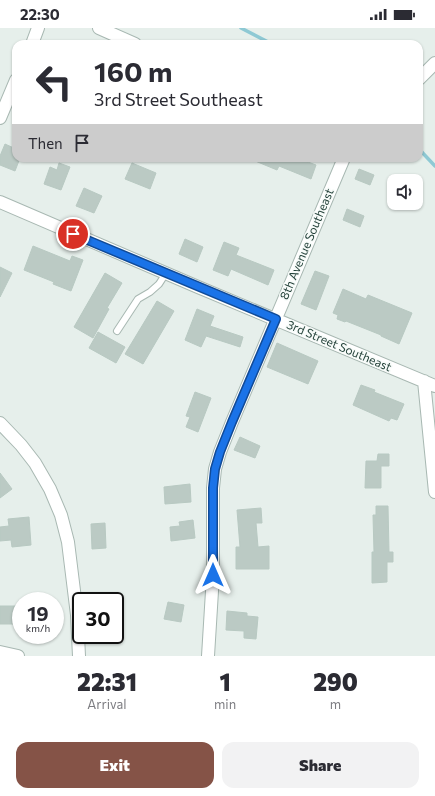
<!DOCTYPE html>
<html lang="en">
<head>
<meta charset="utf-8">
<style>
	:root { --surface:#fff; --page:#f2f2f3; --text:#2b2b33; --muted:#7c7c81; --accent:#855347 }
	body { margin:0; font-family:Commissioner,sans-serif; background:var(--page); color:var(--text); height:100vh; display:flex; flex-direction:column; font-size:15px; white-space:nowrap }
	* { box-sizing:border-box; margin:0 }
	p { font-size:13px; color:var(--muted) }
	.icon { flex:none; width:22px; height:22px; fill:none; stroke:currentColor; stroke-width:2; stroke-linecap:round; stroke-linejoin:round }
	.map { position:relative; height:628px; overflow:hidden }
	.panel { display:flex; flex-direction:column; background:var(--surface); flex:1 }
	.panel>* { flex:none }
	.top-card { position:absolute; left:12px; top:12px; width:411px; height:122px; border-radius:12px; box-shadow:0 1px 3px #0004; background:#fff; color:var(--text); overflow:hidden }
	.fabs { position:absolute; left:387px; top:146px; display:grid; gap:8px }
	.fabs a { display:grid; place-items:center; width:36px; height:36px; border-radius:8px; background:var(--surface); box-shadow:0 1px 3px #0004; font-size:20px }
	.speed { position:absolute; left:12px; top:564px; display:flex; gap:8px; font-size:20px; font-weight:700; text-align:center }
	.speed>* { display:grid; place-content:center; width:52px; height:52px; border-radius:50%; background:var(--surface); box-shadow:0 1px 3px #0004; line-height:1 }
	.speed small { font-size:10px; font-weight:400 }
	.speed .limit { border:2px solid #111; border-radius:6px; background:#fff; color:#111 }
	.pin { position:absolute; display:grid; place-items:center; width:34px; height:34px; color:#fff; margin:-17px; border:2px solid #fff; border-radius:50%; box-shadow:0 1px 4px #0007 }
	.me { position:absolute; width:44px; margin:-22px; rotate:0deg; stroke-linejoin:round; filter:drop-shadow(0 0 3px #0008) }
	.turn { display:flex; align-items:center; gap:14px; height:84px; padding:0 16px; font-size:18px }
	.turn .icon { width:52px; height:52px; stroke-width:2.5 }
	.turn b { display:block; font-size:28px; line-height:34px }
	.then { display:flex; align-items:center; height:38px; padding:0 16px; background:#0003; gap:8px; font-size:15px }
	.eta { display:flex; justify-content:space-evenly; align-items:center; height:68px; text-align:center }
	.eta b { font-size:24px; font-weight:800; line-height:28px }
	.primary-button { display:flex; gap:8px; margin-top:auto; padding:8px 16px }
	.primary-button a { flex:1; height:46px; border-radius:12px; background:var(--accent); color:#fff; font-size:16px; font-weight:800; line-height:46px; text-align:center }
	.primary-button a+a { background:var(--page); color:var(--text) }
	.status { display:flex; justify-content:space-between; align-items:center; height:28px; padding:0 20px; background:var(--surface); direction:ltr }
	.status svg { height:11px; fill:currentColor }
	.map>svg:first-child { display:block }
	.lines { fill:none; stroke-linecap:round; stroke-linejoin:round }
	.stream { stroke:#8ec9d4; stroke-width:3.5 }
	.building { fill:#bbcac4; stroke:#b8c9c2 }
	.lane-casing { stroke:#a8b8b2; stroke-width:8 }
	.street-casing { stroke:#a8b8b2; stroke-width:14 }
	.lane { stroke:#fff; stroke-width:6 }
	.street { stroke:#fff; stroke-width:12 }
	.route-casing { stroke:#114b97; stroke-width:10 }
	.route { stroke:#1a73e8; stroke-width:7 }
	.labels { text-anchor:middle; stroke-width:3; stroke-linejoin:round; paint-order:stroke }
	.street-label { font-size:12px; fill:#24423a; stroke:#f7fbf9 }
</style>
</head>
<body>
<div class="status"><b>22:30</b><svg viewBox="0 0 49 12"><path d="M0 12V9h3v3zM5 12V6h3v6zM10 12V3h3v9zM15 12V0h3v12zM26 1h20v11H26zM47 4h2v5h-2z"/></svg></div>
<div class="map">
<svg width="435" height="628" viewBox="0 0 435 628">
	<rect width="100%" height="100%" fill="#e6efeb"/>
	<g class="lines">
		<!-- stream -->
		<path class="stream" d="M 241,0 L 272,16
			M 419,121 L 435,138"/>
	</g>
	<!-- building -->
	<path class="building" d="M 5,116 L 16,121 L 16,130 L 20,130 L 15,143 L 0,137 L 0,128 Z
		M 248,130 L 297,130 L 316,137 L 311,151 L 279,138 L 277,142 Z
		M 59,135 L 70,139 L 61,162 L 44,156 L 50,139 L 57,142 Z
		M 132,135 L 156,145 L 150,161 L 125,151 Z
		M 359,141 L 374,147 L 370,157 L 355,151 Z
		M 84,160 L 102,168 L 94,185 L 76,178 Z
		M 347,181 L 364,188 L 360,199 L 343,192 Z
		M 185,211 L 203,219 L 197,234 L 179,226 Z
		M 224,214 L 239,220 L 236,227 L 274,242 L 268,257 L 231,241 L 228,248 L 213,242 Z
		M 33,218 L 70,233 L 72,228 L 83,232 L 71,263 L 53,256 L 54,254 L 24,242 Z
		M 0,239 L 12,245 L 0,269 Z
		M 315,243 L 329,248 L 316,282 L 301,276 Z
		M 105,245 L 122,255 L 107,280 L 109,281 L 93,310 L 74,299 Z
		M 343,261 L 366,271 L 368,267 L 412,285 L 399,316 L 381,308 L 381,307 L 346,293 L 345,294 L 337,291 L 338,287 L 333,285 Z
		M 157,273 L 174,283 L 143,336 L 125,326 Z
		M 197,281 L 214,288 L 210,298 L 243,309 L 240,319 L 206,308 L 201,319 L 185,312 Z
		M 98,304 L 125,319 L 116,335 L 89,320 Z
		M 277,315 L 318,333 L 308,356 L 267,339 Z
		M 361,357 L 375,362 L 374,364 L 404,376 L 397,392 L 391,390 L 389,393 L 353,377 Z
		M 195,364 L 211,370 L 198,404 L 186,399 L 190,389 L 186,388 Z
		M 240,409 L 260,418 L 255,430 L 234,422 Z
		M 378,426 L 389,426 L 389,438 L 381,438 L 381,460 L 365,460 L 366,433 L 377,433 Z
		M 0,445 L 12,461 L 0,470 Z
		M 190,456 L 191,474 L 165,476 L 164,459 Z
		M 376,478 L 388,478 L 389,524 L 393,524 L 393,534 L 387,534 L 387,554 L 372,555 L 372,524 L 374,524 L 373,487 L 376,487 Z
		M 261,480 L 262,495 L 256,495 L 258,519 L 269,518 L 269,541 L 236,541 L 236,519 L 240,519 L 237,482 Z
		M 29,489 L 31,517 L 12,519 L 11,512 L 0,513 L 0,499 L 9,498 L 8,491 Z
		M 193,492 L 195,510 L 171,513 L 170,499 L 180,498 L 179,494 Z
		M 105,495 L 106,520 L 92,521 L 91,496 Z
		M 168,574 L 184,577 L 181,594 L 164,591 Z
		M 0,578 L 21,578 L 21,596 L 0,596 Z
		M 227,583 L 247,585 L 247,588 L 258,589 L 256,611 L 244,610 L 244,603 L 226,602 Z"/>
	<g class="lines">
		<defs>
			<path id="lane" d="M 117,303 L 138,271 L 150,264 L 159,256 L 166,245"/>
			<path id="street" d="M 99,0 L 135,16
				M 32,16 L 38,0
				M 419,51 L 435,35
				M 0,90 L 16,52
				M 0,174 L 198,259 L 435,358
				M 424,353 L 435,464
				M 0,395 L 21,417 L 35,435 L 50,461 L 61,487 L 68,514 L 77,587 L 79,628
				M 0,624 L 18,628
				M 208,628 L 213,547 L 213,460 L 215,441 L 220,424 L 232,394 L 344,130"/>
		</defs>
		<!-- lane casing -->
		<use href="#lane" class="lane-casing"/>
		<!-- street casing -->
		<use href="#street" class="street-casing"/>
		<!-- lane -->
		<use href="#lane" class="lane"/>
		<!-- street -->
		<use href="#street" class="street"/>
	</g>
	<g class="lines">
		<defs>
			<path id="route" d="M 73,206 L 276,291 L 232,394 L 220,424 L 215,441 L 213,460 L 213,547"/>
		</defs>
		<!-- route casing -->
		<use href="#route" class="route-casing"/>
		<!-- route -->
		<use href="#route" class="route"/>
	</g>
	<g class="labels">
		<!-- street labels -->
		<g class="street-label">
			<text transform="translate(307 216) rotate(-67)" y="4">8th Avenue Southeast</text>
			<text transform="translate(339 318) rotate(23)" y="4">3rd Street Southeast</text>
		</g>
	</g>
</svg>
<div class="fabs">
<a><svg class="icon" aria-label="sound" viewBox="0 0 24 24"><path d="M4 9h4l5-4v14l-5-4H4zM17 9q2 3 0 6"/></svg></a>
</div>
<div class="speed"><div>19<small>km/h</small></div><div class="limit">30</div></div>
<div class="pin" style="left:73px;top:206px;background:#d93025"><svg class="icon" aria-label="arrive" viewBox="0 0 24 24"><path d="M6 21V4h12l-3 4 3 4H6"/></svg></div>
<svg class="me" style="left:213px;top:547px" viewBox="-20 -20 40 40"><path d="M0-17L14 15 0 8-14 15z" fill="#1a73e8" stroke="#fff" stroke-width="4"/></svg>
<div class="top-card">
<div class="turn"><svg class="icon" aria-label="left" viewBox="0 0 24 24"><path d="M17 20v-9H6M10 6l-5 5 5 5"/></svg><div><b>160 m</b>3rd Street Southeast</div></div>
<div class="then">Then<svg class="icon" aria-label="arrive" viewBox="0 0 24 24"><path d="M6 21V4h12l-3 4 3 4H6"/></svg></div>
</div>
</div>
<section class="panel">
<div class="eta">
<div><b>22:31</b><p>Arrival</p></div>
<div><b>1</b><p>min</p></div>
<div><b>290</b><p>m</p></div>
</div>
<div class="primary-button"><a>Exit</a><a>Share</a></div>
</section>
</body>
</html>
